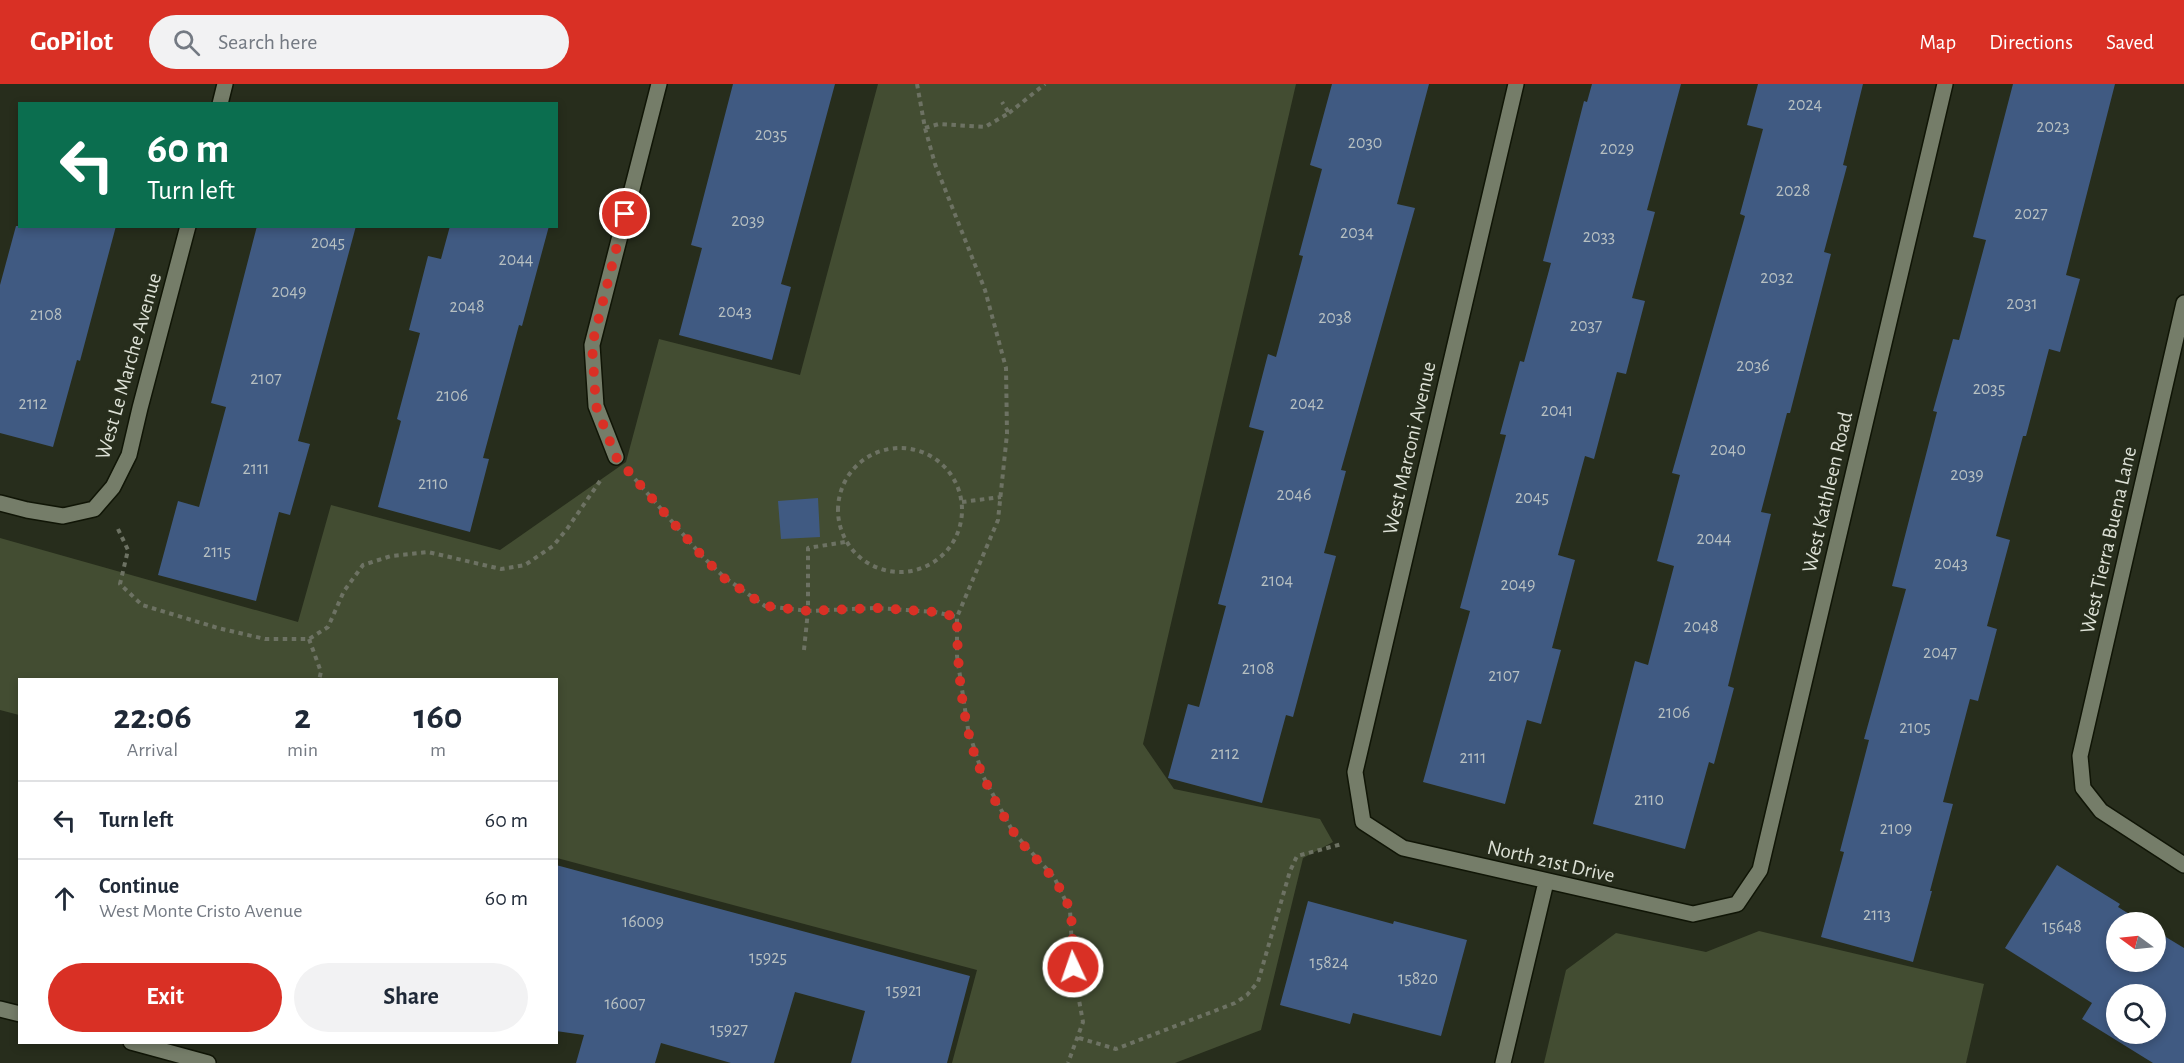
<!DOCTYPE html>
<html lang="en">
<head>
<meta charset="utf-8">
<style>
	:root { --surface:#fff; --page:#f2f2f3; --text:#1f2937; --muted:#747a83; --line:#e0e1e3; --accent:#d93025 }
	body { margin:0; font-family:"Alegreya Sans",sans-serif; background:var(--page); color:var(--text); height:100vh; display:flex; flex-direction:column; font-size:22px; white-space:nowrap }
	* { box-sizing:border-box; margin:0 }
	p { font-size:20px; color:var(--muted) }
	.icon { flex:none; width:33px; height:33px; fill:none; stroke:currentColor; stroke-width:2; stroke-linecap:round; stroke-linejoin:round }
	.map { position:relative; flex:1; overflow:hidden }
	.details { position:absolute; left:18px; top:594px; width:540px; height:366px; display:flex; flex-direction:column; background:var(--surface); border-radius:0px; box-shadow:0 3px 9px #0003 }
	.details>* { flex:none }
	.banner { position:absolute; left:18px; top:18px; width:540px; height:126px; border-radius:0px; box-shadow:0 3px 9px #0003; background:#0b6e4f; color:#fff; overflow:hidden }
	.needle { width:39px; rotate:285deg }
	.tools { position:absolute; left:2106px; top:828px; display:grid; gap:12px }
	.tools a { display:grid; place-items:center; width:60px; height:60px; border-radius:50%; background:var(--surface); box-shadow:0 3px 9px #0003; font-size:30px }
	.pin { position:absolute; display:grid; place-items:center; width:51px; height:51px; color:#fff; margin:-26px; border:3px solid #fff; border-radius:50%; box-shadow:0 2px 6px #0007 }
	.me { position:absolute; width:66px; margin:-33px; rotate:357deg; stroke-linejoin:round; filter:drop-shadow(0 0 4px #0008) }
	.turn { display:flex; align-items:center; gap:21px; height:126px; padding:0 30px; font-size:27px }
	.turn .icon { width:78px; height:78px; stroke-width:2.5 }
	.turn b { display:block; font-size:42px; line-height:51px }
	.eta { display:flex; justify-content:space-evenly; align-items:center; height:102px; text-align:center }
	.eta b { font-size:36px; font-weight:700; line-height:42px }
	.primary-button { display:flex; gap:12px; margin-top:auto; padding:12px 30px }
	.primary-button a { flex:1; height:69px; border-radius:36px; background:var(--accent); color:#fff; font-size:24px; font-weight:700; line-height:69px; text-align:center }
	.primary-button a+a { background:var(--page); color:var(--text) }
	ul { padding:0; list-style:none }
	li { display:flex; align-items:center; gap:18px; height:78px; padding:0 30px; border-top:2px solid var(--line) }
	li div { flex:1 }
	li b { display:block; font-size:22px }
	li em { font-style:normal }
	header { display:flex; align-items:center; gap:36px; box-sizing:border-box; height:84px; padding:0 30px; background:var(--accent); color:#fff }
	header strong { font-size:28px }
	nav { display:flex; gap:33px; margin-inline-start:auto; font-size:21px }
	.search { width:420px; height:54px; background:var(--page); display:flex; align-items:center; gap:15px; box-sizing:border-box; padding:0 21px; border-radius:33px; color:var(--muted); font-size:22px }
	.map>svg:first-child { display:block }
	.green { fill:#434d32 }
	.building { fill:#405a82; fill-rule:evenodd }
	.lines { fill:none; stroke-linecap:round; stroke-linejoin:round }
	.street-casing { stroke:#101506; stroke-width:18 }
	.path { stroke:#6d7263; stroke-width:4; stroke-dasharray:4.5 4.5; stroke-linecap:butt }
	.street { stroke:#757d69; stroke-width:15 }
	.route { stroke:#d93025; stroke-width:10; stroke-dasharray:0 18 }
	.labels { text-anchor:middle; stroke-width:6; stroke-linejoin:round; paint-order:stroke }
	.number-label { font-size:18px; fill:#b6bfc1 }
	.street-label { font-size:21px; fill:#dde1d6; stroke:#272d1c }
</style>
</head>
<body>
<header>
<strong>GoPilot</strong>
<div class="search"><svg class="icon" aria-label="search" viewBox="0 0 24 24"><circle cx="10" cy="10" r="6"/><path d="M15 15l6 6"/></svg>Search here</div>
<nav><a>Map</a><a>Directions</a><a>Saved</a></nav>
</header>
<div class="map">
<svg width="2184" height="979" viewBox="0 0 2184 979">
	<rect width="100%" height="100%" fill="#272d1c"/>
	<!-- green -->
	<path class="green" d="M 878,0 L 1296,0 L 1143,660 L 1174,705 L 1320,735 L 1333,758 L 1303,774 L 1261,946 L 1175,979 L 952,979 L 977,886 L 557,774 L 556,596 L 20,596 L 19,631 L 0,626 L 0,454 L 298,538 L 331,421 L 500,466 L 626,378 L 659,255 L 800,291 Z
		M 1759,847 L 1984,900 L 1966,979 L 1544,979 L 1566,886 L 1616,849 L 1706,868 Z"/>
	<!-- building -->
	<path class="building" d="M 733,0 L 835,0 L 781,200 L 791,203 L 772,276 L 679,251 L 702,164 L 691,161 Z
		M 1332,0 L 1429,0 L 1397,120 L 1415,124 L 1341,386 L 1346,387 L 1324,469 L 1336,472 L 1293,633 L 1286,631 L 1262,719 L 1168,694 L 1188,620 L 1199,623 L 1226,522 L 1218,520 L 1264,347 L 1249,343 L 1268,270 L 1276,273 L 1303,172 L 1299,171 L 1322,85 L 1310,81 Z
		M 1592,0 L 1681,0 L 1647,126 L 1655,128 L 1632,214 L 1645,217 L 1626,290 L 1617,288 L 1594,375 L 1585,372 L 1558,471 L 1575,476 L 1552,564 L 1561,566 L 1541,640 L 1527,636 L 1505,720 L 1423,698 L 1470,527 L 1460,524 L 1506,351 L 1500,350 L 1520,277 L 1524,278 L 1551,179 L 1543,177 L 1584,17 L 1587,18 Z
		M 1758,0 L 1863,0 L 1843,81 L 1847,82 L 1824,168 L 1831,170 L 1790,329 L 1787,329 L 1761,428 L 1771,430 L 1728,602 L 1734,604 L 1714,680 L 1709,678 L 1685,765 L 1593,740 L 1635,577 L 1648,581 L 1674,482 L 1657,477 L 1680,391 L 1672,389 L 1745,132 L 1740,130 L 1763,45 L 1747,41 Z
		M 2013,0 L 2115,0 L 2066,191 L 2080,195 L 2060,268 L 2049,265 L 2026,352 L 2023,352 L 1996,452 L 2010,456 L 1987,542 L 1997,545 L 1978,617 L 1970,615 L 1943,718 L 1953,720 L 1930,807 L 1932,807 L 1913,878 L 1821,853 L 1844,768 L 1840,767 L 1869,656 L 1864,655 L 1906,505 L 1892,502 L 1937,328 L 1933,327 L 1953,255 L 1959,256 L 1986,156 L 1973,153 Z
		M 16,142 L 116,142 L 80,277 L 77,276 L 53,363 L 0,349 L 0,201 Z
		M 257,142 L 356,142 L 298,357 L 310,360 L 290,431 L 279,428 L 256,517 L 158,491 L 178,417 L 199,423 L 226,323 L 211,319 Z
		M 450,142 L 549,142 L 522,242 L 519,241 L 483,374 L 489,375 L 470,448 L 378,423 L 401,337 L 397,335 L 420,249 L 409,246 L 428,172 L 441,175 Z
		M 818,414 L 820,453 L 781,455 L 778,417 Z
		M 556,781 L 970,892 L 947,979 L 851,979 L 865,927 L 795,908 L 774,979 L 731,979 L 661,959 L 655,979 L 576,979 L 584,951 L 556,947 Z
		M 2057,781 L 2120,820 L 2118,823 L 2142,838 L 2116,838 L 2116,878 L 2156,878 L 2156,847 L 2184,864 L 2184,979 L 2153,979 L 2082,935 L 2092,919 L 2005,864 ZM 2116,910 L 2156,910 L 2156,950 L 2116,950 Z
		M 1308,817 L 1393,840 L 1394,837 L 1467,856 L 1441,952 L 1353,929 L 1350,940 L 1280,921 Z"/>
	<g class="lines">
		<defs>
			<path id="street" d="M 1516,0 L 1355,688 L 1363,738 L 1403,764 L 1693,830 L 1737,820 L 1760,786 L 1945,0
				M 220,20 L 225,0
				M 2184,219 L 2080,672 L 2083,704 L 2101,727 L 2184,781
				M 616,373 L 596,322 L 592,261 L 659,0
				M 0,419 L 27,426 L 63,432 L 94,425 L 113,403 L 129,371 L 140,324 L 188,142
				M 0,925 L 20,930
				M 131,958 L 208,979
				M 1503,979 L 1546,798"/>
		</defs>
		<!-- street casing -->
		<use href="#street" class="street-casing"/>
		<!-- path -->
		<path class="path" d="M 917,0 L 925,44 L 935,80 L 985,206 L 1006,284 L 1007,350 L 998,436 L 957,533 L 957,572 L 968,645 L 983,692 L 1013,748 L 1054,793 L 1070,826 L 1073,883 L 1083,938 L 1068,979
			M 1009,29 L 1045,0
			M 925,44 L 939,40 L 985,43 L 1009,29 L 1002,18
			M838 426a62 62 0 1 1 124 0a62 62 0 1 1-124 0Z
			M 635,395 L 702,472 L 724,493 L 765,522 L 808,527 L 876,524 L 935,528 L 957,533
			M 962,418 L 1001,413
			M 118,445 L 128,466 L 120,500 L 142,521 L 218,544 L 265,555 L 309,555 L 328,543 L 344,507 L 363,481 L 391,472 L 428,468 L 501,485 L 525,481 L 553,462 L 567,445 L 600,397
			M 309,555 L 321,588 L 319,596
			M 804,566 L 808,527 L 808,464 L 845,458
			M 1079,954 L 1116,965 L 1235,919 L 1247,911 L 1258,898 L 1290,787 L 1297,772 L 1342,760"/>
		<!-- street -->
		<use href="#street" class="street"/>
	</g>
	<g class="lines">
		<!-- route -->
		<path class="route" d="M 625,130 L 592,261 L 596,322 L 616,373 L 702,472 L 724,494 L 765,522 L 808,527 L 876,524 L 935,528 L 957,533 C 957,582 962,649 984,694 C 992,712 1002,730 1013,747 C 1031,774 1058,791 1069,824 C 1074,841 1072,865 1073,883"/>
	</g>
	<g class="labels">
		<!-- number labels -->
		<g class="number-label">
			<text x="1805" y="26">2024</text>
			<text x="2053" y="48">2023</text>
			<text x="771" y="56">2035</text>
			<text x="1365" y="64">2030</text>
			<text x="1617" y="70">2029</text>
			<text x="1793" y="112">2028</text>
			<text x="2031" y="135">2027</text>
			<text x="748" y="142">2039</text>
			<text x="1357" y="154">2034</text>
			<text x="1599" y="158">2033</text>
			<text x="328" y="164">2045</text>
			<text x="516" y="181">2044</text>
			<text x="1777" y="199">2032</text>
			<text x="289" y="213">2049</text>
			<text x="2022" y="225">2031</text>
			<text x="467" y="228">2048</text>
			<text x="735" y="233">2043</text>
			<text x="46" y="236">2108</text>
			<text x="1335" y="239">2038</text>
			<text x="1586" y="247">2037</text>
			<text x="1753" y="287">2036</text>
			<text x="266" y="300">2107</text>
			<text x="1989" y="310">2035</text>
			<text x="452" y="317">2106</text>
			<text x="33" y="325">2112</text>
			<text x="1307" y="325">2042</text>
			<text x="1557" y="332">2041</text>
			<text x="1728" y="371">2040</text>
			<text x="256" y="390">2111</text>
			<text x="1967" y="396">2039</text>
			<text x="433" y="405">2110</text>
			<text x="1294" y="416">2046</text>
			<text x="1532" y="419">2045</text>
			<text x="1714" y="460">2044</text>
			<text x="217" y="473">2115</text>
			<text x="1951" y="485">2043</text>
			<text x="1277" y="502">2104</text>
			<text x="1518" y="506">2049</text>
			<text x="1701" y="548">2048</text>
			<text x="1940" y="574">2047</text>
			<text x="1258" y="590">2108</text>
			<text x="1504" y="597">2107</text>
			<text x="1674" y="634">2106</text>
			<text x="1915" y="649">2105</text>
			<text x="1225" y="675">2112</text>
			<text x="1473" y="679">2111</text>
			<text x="1649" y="721">2110</text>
			<text x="1896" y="750">2109</text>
			<text x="1877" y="836">2113</text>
			<text x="643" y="843">16009</text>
			<text x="2062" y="848">15648</text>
			<text x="768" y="879">15925</text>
			<text x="1329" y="884">15824</text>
			<text x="1418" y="900">15820</text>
			<text x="904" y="912">15921</text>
			<text x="625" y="925">16007</text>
			<text x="729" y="951">15927</text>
		</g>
		<!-- street labels -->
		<g class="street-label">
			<text transform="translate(128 282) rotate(-74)" y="7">West Le Marche Avenue</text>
			<text transform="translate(1409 364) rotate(-77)" y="7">West Marconi Avenue</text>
			<text transform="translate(1827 408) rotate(-77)" y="7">West Kathleen Road</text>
			<text transform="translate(2108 456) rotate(-77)" y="7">West Tierra Buena Lane</text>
			<text transform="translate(1551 777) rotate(13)" y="7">North 21st Drive</text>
		</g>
	</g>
</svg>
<div class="tools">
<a><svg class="needle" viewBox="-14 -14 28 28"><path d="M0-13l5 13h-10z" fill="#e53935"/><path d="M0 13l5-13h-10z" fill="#747a83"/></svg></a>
<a><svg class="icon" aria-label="search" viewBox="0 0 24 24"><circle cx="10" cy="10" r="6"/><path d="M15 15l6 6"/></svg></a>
</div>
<div class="pin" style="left:625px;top:130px;background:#d93025"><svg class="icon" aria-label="arrive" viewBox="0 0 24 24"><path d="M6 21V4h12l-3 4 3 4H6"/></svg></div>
<svg class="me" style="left:1073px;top:883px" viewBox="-20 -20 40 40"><circle r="17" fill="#d93025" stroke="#fff" stroke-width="3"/><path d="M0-11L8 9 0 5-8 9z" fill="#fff"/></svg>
<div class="banner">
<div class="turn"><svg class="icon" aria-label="left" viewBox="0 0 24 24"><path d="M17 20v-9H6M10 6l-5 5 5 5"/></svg><div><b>60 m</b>Turn left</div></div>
</div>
<section class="details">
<div class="eta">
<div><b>22:06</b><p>Arrival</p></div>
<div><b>2</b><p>min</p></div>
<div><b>160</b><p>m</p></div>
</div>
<ul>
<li><svg class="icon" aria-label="left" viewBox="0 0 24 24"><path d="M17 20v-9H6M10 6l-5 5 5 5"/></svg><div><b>Turn left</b></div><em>60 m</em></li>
<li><svg class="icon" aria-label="ahead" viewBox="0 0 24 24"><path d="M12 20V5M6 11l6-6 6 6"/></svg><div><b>Continue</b><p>West Monte Cristo Avenue</p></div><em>60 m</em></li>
</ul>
<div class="primary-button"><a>Exit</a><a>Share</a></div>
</section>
</div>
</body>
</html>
